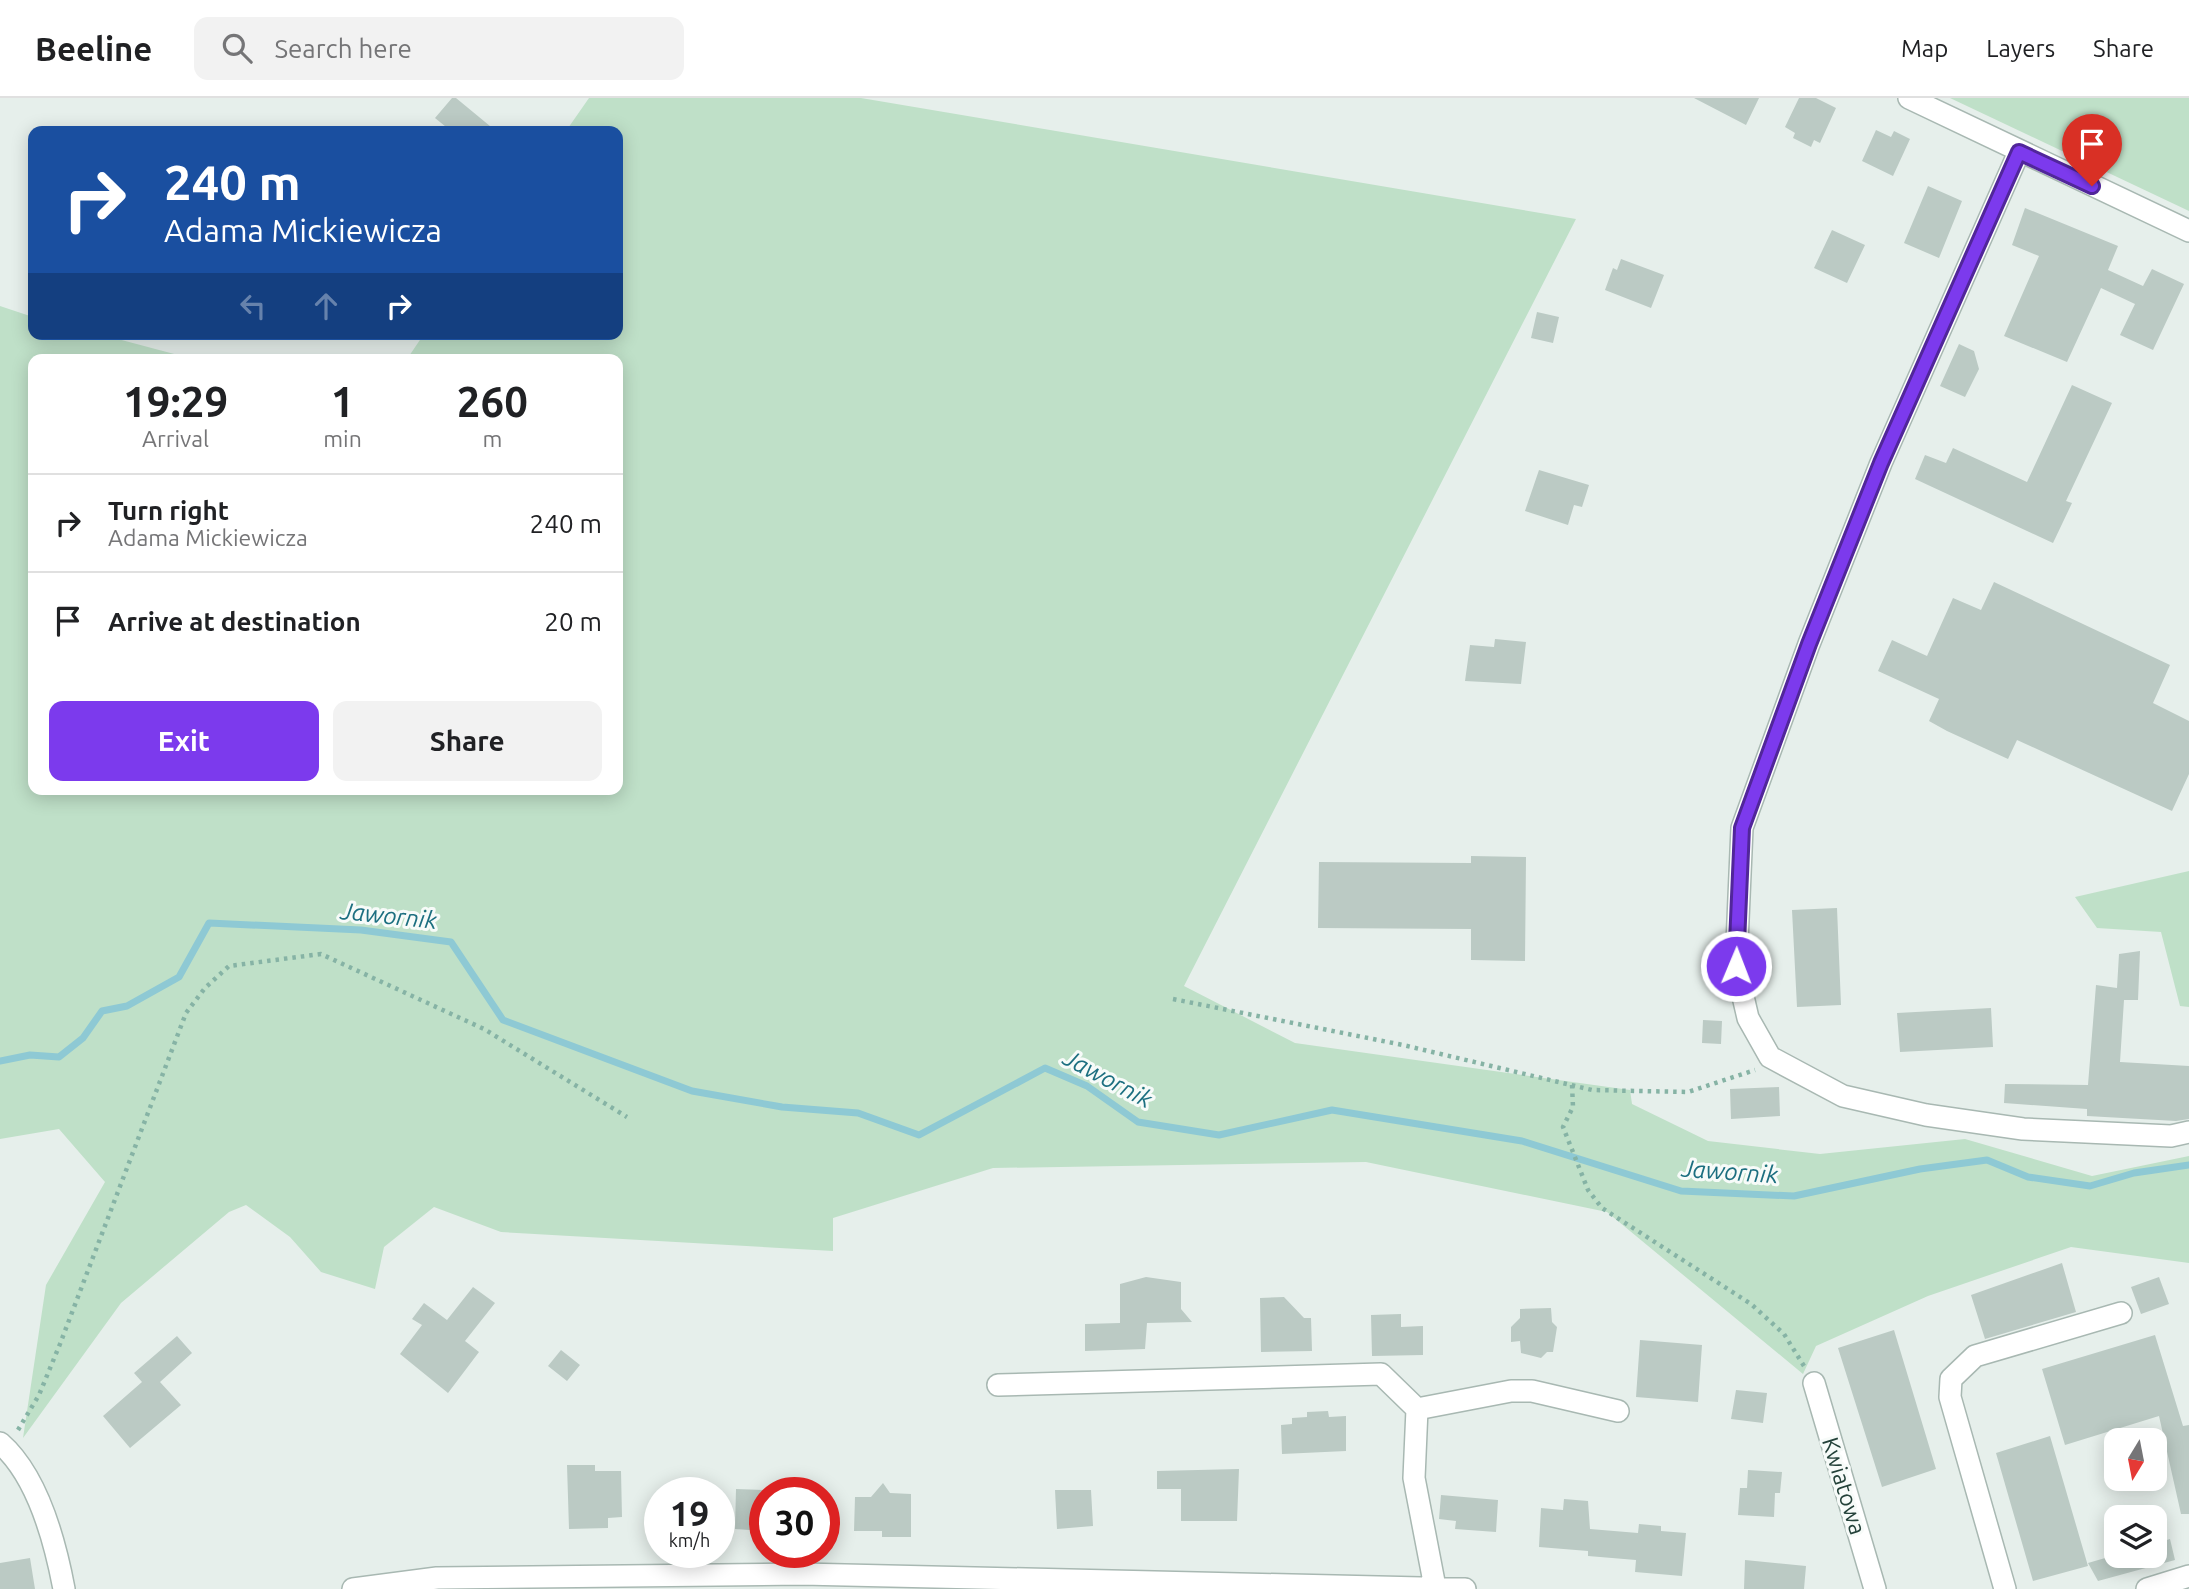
<!DOCTYPE html>
<html lang="en">
<head>
<meta charset="utf-8">
<style>
	:root { --surface:#fff; --page:#f2f2f2; --text:#202124; --muted:#757577; --line:#e0e0e0; --accent:#7c3aed }
	body { margin:0; font-family:Ubuntu,sans-serif; background:var(--page); color:var(--text); height:100vh; display:flex; flex-direction:column; font-size:26px; white-space:nowrap }
	* { box-sizing:border-box; margin:0 }
	p { font-size:23px; color:var(--muted) }
	.icon { flex:none; width:38px; height:38px; fill:none; stroke:currentColor; stroke-width:2; stroke-linecap:round; stroke-linejoin:round }
	.map { position:relative; flex:1; overflow:hidden }
	.details { position:absolute; left:28px; top:256px; width:595px; height:441px; display:flex; flex-direction:column; background:var(--surface); border-radius:14px; box-shadow:0 4px 18px #0003 }
	.details>* { flex:none }
	.hud { position:absolute; left:28px; top:28px; width:595px; height:214px; border-radius:14px; box-shadow:0 4px 18px #0003; background:#1a4fa0; color:#fff; overflow:hidden }
	.needle { width:46px; rotate:190deg }
	.controls { position:absolute; left:2104px; top:1330px; display:grid; gap:14px }
	.controls a { display:grid; place-items:center; width:63px; height:63px; border-radius:14px; background:var(--surface); box-shadow:0 4px 18px #0003; font-size:35px }
	.speed { position:absolute; left:644px; top:1379px; display:flex; gap:14px; font-size:35px; font-weight:700; text-align:center }
	.speed>* { display:grid; place-content:center; width:91px; height:91px; border-radius:50%; background:var(--surface); box-shadow:0 4px 18px #0003; line-height:1 }
	.speed small { font-size:18px; font-weight:400 }
	.speed .limit { border:10px solid #d22; background:#fff; color:#111 }
	.pin { position:absolute; display:grid; place-items:center; width:60px; height:60px; color:#fff; margin:-72px -30px; border-radius:50% 50% 50% 0; rotate:-45deg; box-shadow:0 0 7px #0007 }
	.pin .icon { rotate:45deg }
	.me { position:absolute; width:77px; margin:-38px; rotate:1deg; stroke-linejoin:round; filter:drop-shadow(0 0 5px #0008) }
	.turn { display:flex; align-items:center; gap:24px; height:147px; padding:0 21px; font-size:32px }
	.turn .icon { width:91px; height:91px; stroke-width:2.5 }
	.turn b { display:block; font-size:49px; line-height:60px }
	.lanes { display:flex; align-items:center; height:66px; padding:0 21px; background:#0003; justify-content:center; gap:35px; direction:ltr }
	.lanes .off { opacity:.35 }
	.eta { display:flex; justify-content:space-evenly; align-items:center; height:119px; text-align:center }
	.eta b { font-size:42px; font-weight:700; line-height:49px }
	.button { display:flex; gap:14px; margin-top:auto; padding:14px 21px }
	.button a { flex:1; height:80px; border-radius:14px; background:var(--accent); color:#fff; font-size:28px; font-weight:700; line-height:80px; text-align:center }
	.button a+a { background:var(--page); color:var(--text) }
	ul { padding:0; list-style:none }
	li { display:flex; align-items:center; gap:21px; height:98px; padding:0 21px; border-top:2px solid var(--line) }
	li div { flex:1 }
	li b { display:block; font-size:26px }
	li em { font-style:normal }
	header { display:flex; align-items:center; gap:42px; box-sizing:border-box; height:98px; padding:0 35px; background:var(--surface); border-bottom:2px solid var(--line) }
	header strong { font-size:33px }
	nav { display:flex; gap:38px; margin-inline-start:auto; font-size:24px }
	.search { width:490px; height:63px; background:var(--page); display:flex; align-items:center; gap:18px; box-sizing:border-box; padding:0 24px; border-radius:14px; color:var(--muted); font-size:26px }
	.map>svg:first-child { display:block }
	.green { fill:#bfe0c8 }
	.lines { fill:none; stroke-linecap:round; stroke-linejoin:round }
	.stream { stroke:#8ec9d4; stroke-width:7 }
	.building { fill:#bbcac4 }
	.minor-casing { stroke:#a8b8b2; stroke-width:24 }
	.path { stroke:#86b3a5; stroke-width:4.5; stroke-dasharray:3.5 5; stroke-linecap:butt }
	.minor { stroke:#fff; stroke-width:21 }
	.route-casing { stroke:#51269a; stroke-width:18 }
	.route { stroke:#7c3aed; stroke-width:12 }
	.labels { text-anchor:middle; stroke-width:6; stroke-linejoin:round; paint-order:stroke }
	.street-label { font-size:23px; fill:#24423a; stroke:#f7fbf9 }
	.water-label { font-size:24px; font-style:italic; fill:#1c6f80; stroke:#f7fbf9 }
</style>
</head>
<body>
<header>
<strong>Beeline</strong>
<div class="search"><svg class="icon" aria-label="search" viewBox="0 0 24 24"><circle cx="10" cy="10" r="6"/><path d="M15 15l6 6"/></svg>Search here</div>
<nav><a>Map</a><a>Layers</a><a>Share</a></nav>
</header>
<div class="map">
<svg width="2189" height="1491" viewBox="0 0 2189 1491">
	<rect width="100%" height="100%" fill="#e6efeb"/>
	<!-- green -->
	<path class="green" d="M 589,0 L 861,0 L 1576,121 L 1184,888 L 1295,945 L 1630,992 L 1632,1006 L 1708,1043 L 1820,1056 L 1965,1041 L 2092,1078 L 2189,1058 L 2189,1165 L 2071,1149 L 1928,1198 L 1816,1248 L 1803,1276 L 1607,1114 L 1366,1064 L 993,1070 L 833,1120 L 833,1153 L 501,1134 L 434,1109 L 384,1149 L 375,1191 L 321,1174 L 290,1139 L 246,1107 L 229,1114 L 121,1205 L 23,1340 L 46,1187 L 105,1084 L 59,1031 L 0,1041 L 0,208 L 33,219 L 33,236 L 99,236 L 193,261 L 33,261 L 33,691 L 618,691 L 618,261 L 407,261 L 424,236 L 618,236 L 618,33 L 566,33 Z
		M 1950,0 L 2189,0 L 2189,113 Z
		M 2189,773 L 2189,909 L 2180,908 L 2161,834 L 2097,830 L 2075,799 Z"/>
	<g class="lines">
		<!-- stream -->
		<path class="stream" d="M 0,963 L 30,957 L 59,959 L 83,940 L 102,913 L 127,908 L 179,879 L 209,825 L 361,832 L 451,844 L 503,922 L 692,993 L 782,1009 L 858,1015 L 919,1037 L 1045,970 L 1087,988 L 1138,1024 L 1219,1037 L 1332,1012 L 1522,1043 L 1681,1093 L 1794,1098 L 1920,1071 L 1987,1062 L 2028,1079 L 2090,1088 L 2134,1075 L 2189,1067"/>
	</g>
	<!-- building -->
	<path class="building" d="M 452,0 L 456,0 L 496,33 L 451,33 L 435,20 Z
		M 1694,0 L 1759,0 L 1746,27 Z
		M 1799,0 L 1816,0 L 1836,10 L 1820,45 L 1814,42 L 1811,49 L 1793,40 L 1795,35 L 1785,29 Z
		M 1876,32 L 1891,39 L 1894,33 L 1910,41 L 1893,78 L 1862,63 Z
		M 1928,88 L 1962,103 L 1939,160 L 1904,145 Z
		M 2025,110 L 2118,148 L 2108,172 L 2143,188 L 2152,171 L 2184,186 L 2153,252 L 2120,237 L 2135,206 L 2101,190 L 2067,264 L 2004,238 L 2039,158 L 2012,147 Z
		M 1832,132 L 1865,147 L 1847,185 L 1814,170 Z
		M 1621,161 L 1664,177 L 1651,210 L 1605,192 L 1613,170 L 1617,172 Z
		M 1537,214 L 1559,219 L 1553,245 L 1531,240 Z
		M 1959,246 L 1974,253 L 1979,271 L 1965,299 L 1940,288 Z
		M 2072,287 L 2112,305 L 2066,403 L 2072,405 L 2053,445 L 1915,381 L 1925,357 L 1946,365 L 1953,350 L 2027,384 Z
		M 1539,372 L 1589,387 L 1582,409 L 1574,407 L 1568,427 L 1525,413 Z
		M 1994,484 L 2170,567 L 2153,605 L 2189,623 L 2189,676 L 2172,713 L 2017,642 L 2008,661 L 1947,633 L 1929,623 L 1939,601 L 1878,573 L 1892,542 L 1927,558 L 1953,500 L 1981,512 Z
		M 1495,541 L 1526,544 L 1521,586 L 1465,583 L 1470,547 L 1494,549 Z
		M 1471,758 L 1526,759 L 1525,863 L 1471,862 L 1471,831 L 1318,830 L 1319,764 L 1471,765 Z
		M 1837,810 L 1841,907 L 1797,909 L 1792,812 Z
		M 2140,853 L 2138,902 L 2124,902 L 2120,964 L 2189,968 L 2189,1021 L 2176,1023 L 2087,1018 L 2087,1011 L 2004,1005 L 2005,986 L 2088,987 L 2096,887 L 2117,890 L 2119,856 Z
		M 1991,910 L 1993,949 L 1900,954 L 1897,915 Z
		M 1703,922 L 1722,923 L 1721,946 L 1702,945 Z
		M 1779,989 L 1780,1018 L 1731,1021 L 1730,991 Z
		M 2062,1165 L 2076,1214 L 1985,1241 L 1971,1197 Z
		M 1146,1179 L 1181,1184 L 1181,1211 L 1192,1224 L 1147,1225 L 1145,1251 L 1085,1253 L 1085,1226 L 1120,1225 L 1120,1186 Z
		M 2159,1179 L 2169,1206 L 2141,1216 L 2131,1189 Z
		M 473,1189 L 495,1205 L 465,1243 L 479,1254 L 448,1295 L 400,1256 L 422,1227 L 412,1221 L 424,1205 L 447,1222 Z
		M 1284,1199 L 1304,1220 L 1311,1220 L 1312,1253 L 1261,1254 L 1260,1200 Z
		M 1551,1210 L 1552,1224 L 1557,1229 L 1553,1254 L 1547,1254 L 1541,1260 L 1521,1255 L 1520,1243 L 1511,1244 L 1511,1229 L 1520,1220 L 1520,1211 Z
		M 1401,1216 L 1401,1229 L 1423,1228 L 1423,1257 L 1372,1258 L 1371,1217 Z
		M 1894,1232 L 1936,1371 L 1882,1389 L 1838,1250 Z
		M 2155,1237 L 2183,1328 L 2189,1327 L 2189,1416 L 2181,1416 L 2159,1318 L 2065,1347 L 2042,1271 Z
		M 177,1238 L 192,1255 L 160,1284 L 181,1307 L 130,1350 L 103,1318 L 142,1284 L 134,1275 Z
		M 1640,1242 L 1702,1247 L 1698,1304 L 1636,1299 Z
		M 561,1252 L 580,1267 L 567,1283 L 548,1268 Z
		M 1736,1292 L 1767,1295 L 1763,1325 L 1731,1321 Z
		M 1328,1313 L 1329,1319 L 1346,1318 L 1346,1353 L 1282,1356 L 1281,1327 L 1292,1326 L 1292,1320 L 1307,1319 L 1307,1314 Z
		M 2050,1338 L 2088,1468 L 2033,1483 L 1996,1355 Z
		M 567,1367 L 595,1367 L 595,1373 L 621,1373 L 622,1419 L 608,1420 L 608,1430 L 569,1431 Z
		M 1239,1371 L 1237,1423 L 1181,1423 L 1181,1391 L 1157,1391 L 1157,1373 Z
		M 1748,1372 L 1782,1374 L 1780,1395 L 1775,1395 L 1774,1419 L 1738,1417 L 1740,1390 L 1747,1390 Z
		M 883,1385 L 890,1395 L 911,1396 L 911,1439 L 882,1439 L 882,1433 L 854,1433 L 855,1399 L 871,1399 Z
		M 736,1391 L 765,1392 L 765,1433 L 735,1431 Z
		M 1055,1392 L 1091,1392 L 1093,1428 L 1057,1431 Z
		M 1441,1397 L 1498,1402 L 1496,1434 L 1455,1431 L 1456,1423 L 1439,1421 Z
		M 1564,1401 L 1588,1403 L 1590,1431 L 1638,1435 L 1639,1426 L 1661,1428 L 1661,1433 L 1686,1435 L 1682,1478 L 1635,1474 L 1636,1462 L 1588,1458 L 1588,1453 L 1539,1449 L 1541,1410 L 1563,1412 Z
		M 2170,1441 L 2175,1462 L 2098,1483 L 2088,1465 L 2112,1458 L 2154,1458 L 2154,1446 Z
		M 30,1460 L 35,1491 L 0,1491 L 0,1465 Z
		M 1745,1462 L 1806,1468 L 1804,1491 L 1744,1491 Z"/>
	<g class="lines">
		<defs>
			<path id="minor" d="M 1909,0 L 2189,133
				M 2019,54 L 1881,365 L 1809,546 L 1742,730 L 1736,868 L 1748,920 L 1770,959 L 1843,998 L 1926,1017 L 2023,1031 L 2171,1038 L 2189,1034
				M 1814,1285 L 1875,1491
				M 998,1287 L 1381,1276 L 1417,1311 L 1414,1380 L 1435,1489
				M 1417,1311 L 1511,1293 L 1532,1293 L 1618,1313
				M 0,1345 C 38,1378 55,1443 64,1491
				M 353,1491 L 437,1480 L 802,1476 L 1465,1491
				M 2005,1491 L 1950,1299 L 1951,1281 L 1975,1258 L 2121,1215
				M 2147,1491 L 2189,1478"/>
		</defs>
		<!-- minor casing -->
		<use href="#minor" class="minor-casing"/>
		<!-- path -->
		<path class="path" d="M 1173,901 L 1403,947 L 1592,992 L 1688,994 L 1755,972
			M 1572,987 L 1573,1009 L 1563,1029 L 1588,1092 L 1602,1110 L 1751,1206 L 1784,1236 L 1804,1268
			M 18,1332 L 39,1297 L 60,1246 L 186,915 L 205,890 L 229,868 L 321,856 L 484,931 L 627,1019"/>
		<!-- minor -->
		<use href="#minor" class="minor"/>
	</g>
	<g class="lines">
		<defs>
			<path id="route" d="M 1736,868 L 1742,730 L 1809,546 L 1881,365 L 2019,54 L 2092,88"/>
		</defs>
		<!-- route casing -->
		<use href="#route" class="route-casing"/>
		<!-- route -->
		<use href="#route" class="route"/>
	</g>
	<g class="labels">
		<!-- street labels -->
		<g class="street-label">
			<text transform="translate(1844 1388) rotate(73)" y="8">Kwiatowa</text>
		</g>
		<!-- water labels -->
		<g class="water-label">
			<text transform="translate(389 818) rotate(6)" y="8">Jawornik</text>
			<text transform="translate(1108 981) rotate(28)" y="8">Jawornik</text>
			<text transform="translate(1730 1074) rotate(4)" y="8">Jawornik</text>
		</g>
	</g>
</svg>
<div class="controls">
<a><svg class="needle" viewBox="-14 -14 28 28"><path d="M0-13l5 13h-10z" fill="#e53935"/><path d="M0 13l5-13h-10z" fill="#757577"/></svg></a>
<a><svg class="icon" aria-label="layers" viewBox="0 0 24 24"><path d="M12 4l9 5-9 5-9-5zM3 14l9 5 9-5"/></svg></a>
</div>
<div class="speed"><div>19<small>km/h</small></div><div class="limit">30</div></div>
<div class="pin" style="left:2092px;top:88px;background:#d93025"><svg class="icon" aria-label="arrive" viewBox="0 0 24 24"><path d="M6 21V4h12l-3 4 3 4H6"/></svg></div>
<svg class="me" style="left:1736px;top:868px" viewBox="-20 -20 40 40"><circle r="17" fill="#7c3aed" stroke="#fff" stroke-width="3"/><path d="M0-11L8 9 0 5-8 9z" fill="#fff"/></svg>
<div class="hud">
<div class="turn"><svg class="icon" aria-label="right" viewBox="0 0 24 24"><path d="M7 20v-9h11M14 6l5 5-5 5"/></svg><div><b>240 m</b>Adama Mickiewicza</div></div>
<div class="lanes"><svg class="icon off" aria-label="left" viewBox="0 0 24 24"><path d="M17 20v-9H6M10 6l-5 5 5 5"/></svg><svg class="icon off" aria-label="ahead" viewBox="0 0 24 24"><path d="M12 20V5M6 11l6-6 6 6"/></svg><svg class="icon" aria-label="right" viewBox="0 0 24 24"><path d="M7 20v-9h11M14 6l5 5-5 5"/></svg></div>
</div>
<section class="details">
<div class="eta">
<div><b>19:29</b><p>Arrival</p></div>
<div><b>1</b><p>min</p></div>
<div><b>260</b><p>m</p></div>
</div>
<ul>
<li><svg class="icon" aria-label="right" viewBox="0 0 24 24"><path d="M7 20v-9h11M14 6l5 5-5 5"/></svg><div><b>Turn right</b><p>Adama Mickiewicza</p></div><em>240 m</em></li>
<li><svg class="icon" aria-label="arrive" viewBox="0 0 24 24"><path d="M6 21V4h12l-3 4 3 4H6"/></svg><div><b>Arrive at destination</b></div><em>20 m</em></li>
</ul>
<div class="button"><a>Exit</a><a>Share</a></div>
</section>
</div>
</body>
</html>
